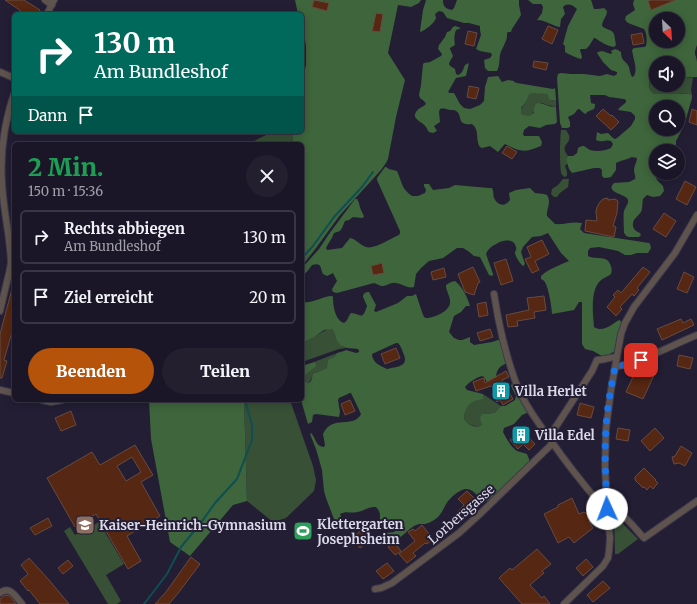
<!DOCTYPE html>
<html lang="de">
<head>
<meta charset="utf-8">
<style>
	:root { --surface:#1a1627; --page:#231f2f; --text:#f1f3f6; --muted:#9f9fa7; --line:#383544; --accent:#b45309 }
	body { margin:0; font-family:Merriweather,serif; background:var(--page); color:var(--text); height:100vh; display:flex; flex-direction:column; font-size:15px; white-space:nowrap }
	* { box-sizing:border-box; margin:0 }
	p { font-size:13px; color:var(--muted) }
	.icon { flex:none; width:22px; height:22px; fill:none; stroke:currentColor; stroke-width:2; stroke-linecap:round; stroke-linejoin:round }
	.map { position:relative; flex:1; overflow:hidden }
	.drawer { position:absolute; left:12px; top:142px; width:292px; height:260px; display:flex; flex-direction:column; background:var(--surface); border-radius:6px; box-shadow:0 2px 10px #0003,0 0 0 1px var(--line) }
	.drawer>* { flex:none }
	.banner { position:absolute; left:12px; top:12px; width:292px; height:122px; border-radius:6px; box-shadow:0 2px 10px #0003,0 0 0 1px var(--line); background:#00695c; color:#fff; overflow:hidden }
	.needle { width:26px; rotate:155deg }
	.fabs { position:absolute; left:649px; top:12px; display:grid; gap:8px }
	.fabs a { display:grid; place-items:center; width:36px; height:36px; border-radius:50%; background:var(--surface); box-shadow:0 2px 10px #0003,0 0 0 1px var(--line); font-size:20px }
	.pin { position:absolute; display:grid; place-items:center; width:34px; height:34px; color:#fff; margin:-17px; border-radius:8px; box-shadow:0 2px 6px #0006 }
	.me { position:absolute; width:44px; margin:-22px; rotate:358deg; stroke-linejoin:round; filter:drop-shadow(0 0 3px #0008) }
	.turn { display:flex; align-items:center; gap:14px; height:84px; padding:0 16px; font-size:18px }
	.turn .icon { width:52px; height:52px; stroke-width:2.5 }
	.turn b { display:block; font-size:28px; line-height:34px }
	.then { display:flex; align-items:center; height:38px; padding:0 16px; background:#0003; gap:8px; font-size:15px }
	.round { display:grid; place-items:center; flex:none; width:42px; height:42px; border-radius:21px; background:var(--page) }
	.overview { display:flex; align-items:center; justify-content:space-between; height:68px; padding:0 16px }
	h1 { font-size:24px; font-weight:800; line-height:30px; color:#1e9e55 }
	.action { display:flex; gap:8px; margin-top:auto; padding:8px 16px }
	.action a { flex:1; height:46px; border-radius:24px; background:var(--accent); color:#fff; font-size:16px; font-weight:800; line-height:46px; text-align:center }
	.action a+a { background:var(--page); color:var(--text) }
	ul { padding:0; list-style:none }
	li { display:flex; align-items:center; gap:12px; height:54px; margin:0 8px 6px; padding:0 8px; border:2px solid var(--line); border-radius:6px }
	li div { flex:1 }
	li b { display:block; font-size:15px }
	li em { font-style:normal }
	.map>svg:first-child { display:block }
	.green { fill:#375036 }
	.forest { fill:#3e653c; fill-rule:evenodd }
	.lines { fill:none; stroke-linecap:round; stroke-linejoin:round }
	.stream { stroke:#0d4f53; stroke-width:2 }
	.building { fill:#562712; stroke:#674b41; fill-rule:evenodd }
	.minor-casing { stroke:#3d384d; stroke-width:8 }
	.minor { stroke:#5e534d; stroke-width:6 }
	.route { stroke:#1a73e8; stroke-width:7; stroke-dasharray:0 12.6 }
	.labels { text-anchor:middle; stroke-width:4; stroke-linejoin:round; paint-order:stroke }
	.poi-label { font-size:13px; font-weight:bold; fill:#dbd9e8; stroke:#231e34; text-anchor:start }
	.street-label { font-size:13px; fill:#dbd9e8; stroke:#231e34 }
</style>
</head>
<body>
<div class="map">
<svg width="697" height="604" viewBox="0 0 697 604">
	<rect width="100%" height="100%" fill="#231e34"/>
	<!-- green -->
	<path class="green" d="M 678,78 L 693,78 L 691,90 L 692,95 C 679,91 664,98 652,93 C 650,89 649,85 649,80 L 656,79 L 656,85 L 678,85 Z
		M 534,92 L 547,94 L 552,101 L 555,101 L 556,99 L 556,107 L 553,106 L 547,105 L 542,103 L 535,105 L 534,107 L 534,112 C 530,117 526,117 522,114 L 520,111 C 522,107 524,105 526,102 C 528,97 528,94 534,92 Z
		M 561,130 L 566,130 C 577,145 557,142 568,156 L 566,159 L 568,163 L 565,166 L 567,172 L 567,176 L 564,177 C 564,176 563,176 562,175 C 559,170 560,136 561,130 Z
		M 272,132 L 292,132 L 293,144 L 248,144 Z
		M 563,179 L 569,179 L 568,187 L 560,193 L 557,197 L 554,197 L 551,194 L 552,189 L 558,185 Z
		M 328,329 L 332,329 L 334,330 L 343,347 L 347,348 L 339,349 L 302,362 L 302,343 Z
		M 337,353 L 333,358 L 326,369 C 321,371 314,372 312,377 C 311,379 310,381 309,383 L 306,382 L 304,376 L 316,364 L 316,363 L 314,362 Z
		M 483,394 L 501,406 L 494,413 L 484,414 L 482,425 L 481,426 C 474,427 468,425 464,419 C 464,413 467,404 474,401 C 478,399 480,400 483,396 Z
		M 244,400 L 290,400 L 313,466 L 316,480 L 314,491 L 286,518 L 273,522 L 247,501 Z
		M 614,515 L 638,539 L 618,554 L 615,554 Z
		M 99,522 L 124,564 L 106,575 L 121,601 L 117,604 L 108,604 L 64,531 L 70,527 L 75,535 Z"/>
	<!-- forest -->
	<path class="forest" d="M 295,0 L 421,0 L 419,3 L 411,7 L 398,5 L 388,53 L 405,80 L 396,117 L 388,159 L 386,163 L 381,170 L 340,215 L 316,248 L 302,266 L 302,144 L 293,144 L 292,132 L 302,132 L 302,94 L 304,90 L 305,85 L 304,74 L 306,65 L 306,46 L 304,34 L 305,28 L 302,25 L 302,14 L 298,14 Z
		M 426,0 L 443,0 C 443,7 446,9 452,10 L 454,8 L 457,0 L 519,0 L 519,5 L 521,15 L 512,29 L 511,32 L 508,32 L 507,33 C 508,41 502,47 500,55 C 499,60 500,66 497,71 L 488,71 L 485,68 L 484,60 L 490,58 L 492,55 L 491,53 L 480,51 L 476,49 L 481,35 L 480,30 L 480,26 L 469,23 L 464,23 L 447,18 L 443,12 L 439,11 L 435,14 L 436,18 C 434,24 426,29 421,32 L 420,31 L 423,10 Z
		M 528,0 L 591,0 L 594,9 L 598,9 L 604,8 L 607,11 C 607,17 602,20 602,26 C 606,30 612,29 614,34 C 615,37 615,41 616,45 L 614,47 C 607,46 601,42 595,38 L 594,38 L 589,46 L 586,49 L 581,49 L 580,50 L 582,57 L 581,59 C 579,59 568,54 565,52 L 565,46 L 563,44 L 568,26 L 577,9 C 573,5 567,2 563,7 L 565,14 L 561,19 L 560,27 C 552,26 546,20 537,20 L 542,13 L 543,7 L 542,5 L 541,4 L 533,4 Z
		M 634,0 L 697,0 L 697,45 C 693,56 696,53 697,62 C 697,67 697,72 697,77 L 678,78 L 678,63 L 656,63 L 656,79 L 650,79 L 649,80 C 649,85 649,91 654,94 L 689,94 L 692,95 L 692,98 L 684,126 L 676,141 L 676,151 L 656,151 L 656,168 L 655,175 L 657,180 L 663,186 L 664,191 L 660,196 L 653,197 L 647,195 L 643,199 C 642,203 643,208 641,212 C 639,215 636,217 634,220 C 631,226 634,231 640,233 L 641,235 L 639,237 L 629,237 L 626,236 C 626,235 625,234 624,233 C 624,231 623,214 624,211 C 625,208 629,203 628,200 C 627,194 604,193 614,183 L 629,182 L 635,179 C 636,175 634,174 634,170 C 634,166 637,162 637,158 L 632,157 C 627,160 621,160 616,163 L 616,170 L 611,177 C 603,179 601,178 602,170 L 600,168 L 594,168 L 572,173 L 569,169 L 566,159 L 568,156 L 573,156 L 577,153 L 578,148 C 585,144 584,147 590,150 C 596,152 605,151 611,148 L 613,144 L 611,141 C 606,139 601,143 596,140 L 597,132 L 601,134 L 608,133 L 613,138 L 615,139 L 617,138 L 631,126 L 635,119 L 635,116 L 631,112 L 618,110 C 620,106 624,105 626,102 L 626,100 L 624,99 L 609,97 L 605,95 L 590,95 L 591,103 L 595,104 L 595,106 L 594,109 L 587,112 L 586,114 C 582,113 581,109 578,109 L 574,114 L 568,117 L 570,122 L 570,127 L 567,128 L 562,128 L 560,123 L 557,78 L 558,74 L 561,73 L 571,74 L 584,74 L 600,76 L 607,74 L 614,76 L 617,74 L 617,72 L 611,70 L 603,62 L 597,53 L 598,52 L 602,51 L 611,54 L 612,53 L 611,51 C 615,48 617,49 621,52 C 621,62 626,60 629,67 C 630,71 630,73 632,77 L 634,76 C 638,68 633,59 632,50 L 634,48 L 644,47 L 646,46 C 647,41 647,33 644,29 L 628,23 L 626,21 L 625,19 L 626,16 L 635,10 L 633,4 ZM 656,19 L 678,19 L 678,41 L 656,41 ZM 656,107 L 678,107 L 678,129 L 656,129 Z
		M 455,26 L 461,28 L 456,30 C 454,35 454,40 455,45 L 450,48 L 450,49 L 453,56 C 449,64 446,64 455,69 L 456,74 L 458,75 C 463,73 463,69 465,65 L 469,63 L 466,76 L 456,78 L 448,92 L 450,93 L 454,93 L 460,104 L 464,108 L 470,109 L 480,105 L 484,101 L 485,87 L 488,77 L 498,76 L 502,82 L 508,80 L 514,81 L 514,82 L 517,83 L 553,89 L 555,88 L 556,99 L 555,101 L 550,100 L 547,94 L 532,93 L 529,95 L 526,102 L 521,108 L 521,113 L 524,115 L 528,116 L 534,113 C 533,102 538,102 546,105 C 550,107 553,106 556,107 L 557,122 L 555,124 L 546,125 L 540,128 L 529,126 L 524,130 L 523,134 L 524,136 L 539,136 L 542,142 L 541,146 C 524,153 521,152 505,144 L 503,146 L 498,152 L 490,146 L 482,148 L 480,147 C 475,140 480,130 472,124 C 456,126 463,115 456,111 C 456,110 451,110 450,110 C 446,109 443,108 440,109 L 439,112 L 440,122 L 434,126 L 437,131 L 433,133 L 429,132 C 427,130 427,128 426,127 C 423,122 411,119 416,112 C 418,108 423,107 426,104 L 424,101 L 420,98 L 419,95 L 421,85 L 423,64 L 424,63 L 430,62 L 441,56 L 442,54 L 438,49 L 439,45 L 445,37 L 447,32 L 450,31 L 453,27 Z
		M 385,167 L 386,167 L 389,169 L 397,171 C 402,181 401,189 412,196 L 418,196 L 425,193 L 426,190 L 424,186 L 424,184 L 429,184 L 433,190 L 449,188 L 455,185 L 489,188 L 492,188 C 494,192 493,195 494,198 C 498,206 505,207 510,200 L 509,193 L 516,190 L 530,188 L 535,193 L 544,194 L 547,195 C 552,203 546,209 547,216 L 555,224 C 564,225 572,221 582,223 L 580,229 L 584,233 L 649,243 L 650,244 L 651,248 L 648,253 L 637,253 L 631,255 L 625,255 L 618,251 L 599,247 L 590,248 L 588,251 L 588,256 C 595,260 607,255 610,264 C 612,268 612,270 611,274 C 607,277 603,278 600,281 C 590,291 593,314 594,327 C 603,333 612,324 619,320 L 622,322 L 617,350 L 608,355 L 602,356 L 593,351 L 585,349 L 582,344 L 582,302 L 579,302 L 574,310 L 552,314 C 552,308 548,284 544,281 C 544,280 542,280 541,279 L 541,276 C 548,269 560,265 569,261 L 561,253 L 548,233 L 541,236 L 532,237 L 523,247 L 521,252 L 525,264 L 523,266 C 521,265 515,256 515,253 C 515,251 517,249 516,247 C 514,239 506,240 500,242 C 494,245 489,247 486,254 L 493,274 L 493,275 L 492,276 L 489,275 L 480,257 L 474,256 L 468,251 L 463,248 L 457,248 L 443,258 L 429,261 L 421,268 L 416,274 L 414,287 C 407,289 402,283 395,283 C 391,282 387,286 383,286 C 379,286 378,284 374,283 L 337,293 L 333,292 L 332,289 L 337,281 L 333,273 L 327,276 L 323,274 C 320,268 322,262 312,265 C 309,269 307,273 302,275 L 302,268 L 319,249 L 329,234 L 355,199 L 357,199 C 359,202 359,204 360,207 C 361,211 363,213 364,217 L 362,218 L 353,217 L 349,220 L 345,221 L 342,228 L 340,231 L 334,233 C 332,239 328,243 326,248 L 327,250 L 342,248 L 350,238 C 356,239 360,245 366,247 C 373,250 392,238 399,235 L 400,233 L 400,231 L 377,180 L 377,178 Z
		M 455,281 C 462,286 468,298 470,306 L 466,306 L 461,312 L 454,316 L 449,332 L 454,338 L 459,340 L 462,340 L 470,337 L 470,342 L 474,345 L 492,342 L 501,339 L 507,363 C 498,367 496,370 496,381 L 487,382 L 484,377 L 482,376 C 476,378 469,382 465,387 L 467,390 L 483,394 L 483,399 C 480,400 476,400 473,402 C 467,405 464,413 464,419 C 468,425 476,429 482,425 L 480,418 L 481,416 L 483,414 L 494,413 L 501,406 L 505,406 L 515,400 L 516,396 L 511,386 L 512,383 L 514,382 L 529,412 L 522,415 L 514,424 L 504,428 L 503,432 C 506,438 511,447 517,451 C 520,452 524,453 527,454 L 529,459 L 529,462 L 493,499 C 478,508 476,482 460,491 C 454,494 448,500 445,506 C 443,510 441,514 438,517 C 435,520 429,523 425,524 C 423,524 420,524 419,524 C 407,527 402,542 389,540 L 388,538 L 387,534 L 385,533 L 394,532 L 397,530 L 396,528 L 385,528 L 378,526 C 380,519 382,513 376,507 C 366,507 365,511 357,512 C 350,514 347,510 340,514 L 344,526 L 342,528 L 338,528 L 337,527 L 326,498 L 324,491 L 322,470 L 316,449 L 310,434 L 311,433 C 316,438 316,447 324,447 L 325,445 L 323,434 C 332,414 354,429 361,414 L 351,393 L 350,393 L 339,398 L 338,400 L 340,412 L 339,417 L 316,414 L 313,415 L 312,422 L 308,424 L 301,400 L 302,400 L 302,366 L 314,362 L 316,363 L 316,365 L 315,367 L 304,376 L 306,382 L 309,383 L 311,381 L 313,374 L 327,368 L 328,360 L 334,357 L 337,353 L 344,351 L 346,350 L 356,353 L 359,352 L 359,351 L 358,349 C 348,348 340,349 336,338 C 335,334 335,332 332,329 L 324,330 L 314,337 L 302,343 L 302,302 C 313,304 322,296 332,296 L 333,297 C 333,306 335,320 344,323 C 348,321 348,316 351,313 C 362,314 362,321 367,306 L 363,297 C 363,293 366,292 369,292 L 376,305 L 374,311 L 376,312 L 398,303 L 407,296 L 412,296 L 416,294 L 422,312 L 424,317 L 426,318 C 433,318 449,312 450,303 C 451,299 447,292 446,287 L 446,285 L 451,282 ZM 396,343 L 398,343 C 401,346 402,350 404,355 C 409,367 395,367 387,369 C 380,366 372,362 372,354 Z
		M 149,400 L 160,400 L 161,403 L 165,400 L 244,400 L 247,501 L 233,505 L 190,556 L 170,542 L 151,439 Z"/>
	<g class="lines">
		<!-- stream -->
		<path class="stream" d="M 302,258 L 313,246 L 334,217 L 362,187 L 373,172
			M 144,604 L 167,574 L 181,547 L 200,524 L 215,503 L 237,479 L 252,440 L 252,425 L 245,400"/>
	</g>
	<!-- building -->
	<path class="building" d="M 5,0 L 24,0 L 40,10 L 38,14 L 19,14 L 21,11 Z
		M 314,0 L 329,3 L 327,11 L 312,7 Z
		M 651,0 L 676,0 L 651,10 L 648,1 Z
		M 376,13 L 383,14 L 380,32 L 372,31 Z
		M 548,26 L 558,30 L 552,44 L 542,39 Z
		M 468,31 L 477,33 L 474,46 L 465,44 Z
		M 642,33 L 644,43 L 633,45 L 631,35 Z
		M 534,61 L 548,63 L 546,70 L 533,67 Z
		M 469,86 L 479,88 L 476,99 L 467,97 Z
		M 603,109 L 611,116 L 612,115 L 619,122 L 611,130 L 596,116 Z
		M 692,109 L 697,111 L 697,125 L 689,122 Z
		M 507,146 L 517,152 L 512,159 L 502,153 Z
		M 685,181 L 696,187 L 687,205 L 676,199 Z
		M 608,198 L 608,200 L 615,199 L 618,201 L 617,213 L 613,226 L 616,227 L 614,237 L 585,231 L 586,220 L 597,221 L 596,212 L 597,207 L 600,202 L 603,199 Z
		M 664,213 L 676,221 L 666,237 L 653,229 Z
		M 542,240 L 549,254 L 535,261 L 539,270 L 532,273 L 525,259 L 531,257 L 527,247 Z
		M 506,259 L 513,281 L 501,285 L 494,263 Z
		M 382,263 L 384,273 L 373,275 L 371,266 Z
		M 473,267 L 480,282 L 478,283 L 474,295 L 465,292 L 458,274 Z
		M 643,267 L 650,272 L 637,288 L 639,290 L 634,296 L 632,294 L 620,307 L 622,309 L 616,316 L 607,307 L 615,297 L 613,295 L 618,290 L 621,293 Z
		M 444,268 L 446,277 L 433,280 L 431,272 Z
		M 684,272 L 694,277 L 687,293 L 677,289 Z
		M 12,289 L 14,290 L 14,325 L 4,360 L 7,361 L 2,378 L 0,378 L 0,334 Z
		M 544,296 L 546,310 L 534,312 L 535,318 L 517,321 L 518,326 L 508,327 L 506,315 L 529,310 L 527,298 Z
		M 486,302 L 488,315 L 479,317 L 477,304 Z
		M 681,319 L 683,323 L 691,319 L 694,325 L 662,340 L 657,329 Z
		M 490,329 L 493,337 L 480,341 L 477,333 Z
		M 396,348 L 400,358 L 385,364 L 381,354 Z
		M 679,355 L 693,358 L 690,369 L 677,366 Z
		M 645,366 L 656,371 L 643,399 L 626,392 L 637,368 L 643,371 Z
		M 506,371 L 509,377 L 502,380 L 503,382 L 476,391 L 473,382 L 484,378 L 485,383 Z
		M 506,387 L 513,399 L 503,405 L 500,400 L 497,402 L 493,395 Z
		M 350,400 L 355,411 L 345,415 L 341,404 Z
		M 580,403 L 594,407 L 591,418 L 577,415 Z
		M 71,411 L 76,425 L 61,431 L 55,418 Z
		M 618,428 L 630,430 L 628,441 L 616,439 Z
		M 655,428 L 664,438 L 650,451 L 641,441 Z
		M 522,430 L 535,444 L 529,450 L 523,444 L 518,449 L 510,440 Z
		M 135,445 L 153,475 L 141,482 L 160,516 L 127,536 L 141,561 L 128,569 L 96,514 L 75,527 L 47,478 L 92,452 L 100,465 ZM 132,457 L 141,472 L 126,481 L 117,466 Z
		M 681,446 L 692,453 L 685,466 L 679,463 L 674,464 L 672,457 L 675,456 Z
		M 644,468 L 656,480 L 655,480 L 658,483 L 653,489 L 650,486 L 647,490 L 644,487 L 643,488 L 635,480 L 635,477 Z
		M 467,491 L 480,504 L 463,521 L 456,514 L 464,505 L 458,499 Z
		M 572,498 L 579,514 L 584,512 L 593,517 L 589,522 L 593,528 L 574,543 L 569,537 L 558,543 L 544,514 L 558,507 L 558,505 Z
		M 48,518 L 52,526 L 35,535 L 30,528 Z
		M 422,525 L 433,539 L 427,544 L 425,543 L 413,553 L 416,556 L 407,563 L 399,554 L 415,541 L 408,532 L 413,529 L 415,531 Z
		M 364,528 L 372,538 L 360,548 L 352,538 Z
		M 394,542 L 401,551 L 395,555 L 388,547 Z
		M 537,549 L 551,564 L 542,571 L 544,573 L 530,585 L 542,598 L 544,596 L 550,604 L 522,604 L 499,578 L 510,568 L 512,570 Z
		M 191,557 L 200,564 L 179,592 L 169,604 L 155,604 L 166,592 Z
		M 29,558 L 49,580 L 69,604 L 40,604 L 29,590 L 28,591 L 20,581 L 28,574 L 21,565 Z
		M 586,559 L 593,567 L 583,576 L 576,568 Z
		M 68,560 L 73,566 L 63,574 L 58,568 Z
		M 387,563 L 394,571 L 383,579 L 376,571 Z
		M 603,581 L 610,588 L 593,602 L 587,595 Z
		M 5,595 L 10,596 L 16,604 L 0,604 L 0,599 Z"/>
	<g class="lines">
		<defs>
			<path id="minor" d="M 45,0 L 52,5
				M 47,14 L 54,0
				M 0,72 L 14,78
				M 494,294 C 499,326 506,358 518,388 C 526,407 538,422 549,438 C 565,461 583,484 601,505 C 607,510 613,509 619,513 C 628,518 637,531 644,538 L 697,501
				M 0,311 L 10,269 L 11,262 C 10,235 3,209 2,182 C 0,153 5,121 14,94
				M 615,367 C 644,361 670,346 697,335
				M 0,390 L 14,393
				M 42,400 L 51,402 L 62,400
				M 548,437 L 557,425 L 592,371 L 597,360 C 604,360 610,357 617,357
				M 375,589 L 381,588 L 392,583 L 459,533 L 481,513 L 553,443
				M 0,593 C 10,585 16,597 22,604
				M 564,604 L 603,566 L 608,558 L 609,551 L 610,538 L 607,509 L 605,466 L 606,429 L 611,390 L 621,334 L 625,323 L 634,307 L 675,253 L 697,215"/>
		</defs>
		<!-- minor casing -->
		<use href="#minor" class="minor-casing"/>
		<!-- minor -->
		<use href="#minor" class="minor"/>
	</g>
	<g class="lines">
		<!-- route -->
		<path class="route" d="M 607,509 C 606,482 604,455 606,428 C 607,408 611,387 615,367 L 624,365 L 641,360"/>
	</g>
	<!-- icons -->
	<defs>
		<symbol id="building-square" viewBox="-11 -11 22 22"><rect x="-9" y="-9" width="18" height="18" rx="4" fill="#0f9aa8" stroke="#231e34"/><path d="M-4-6H4V6H1V3H-1V6H-4ZM-2.5-4.3h1.7v1.8h-1.7ZM.8-4.3h1.7v1.8H.8ZM-2.5-1h1.7V.8h-1.7ZM.8-1h1.7V.8H.8Z" fill="#fff"/></symbol>
		<symbol id="school-square" viewBox="-11 -11 22 22"><rect x="-9" y="-9" width="18" height="18" rx="4" fill="#8d6e63" stroke="#231e34"/><path d="M0-5L7-2L0 1L-7-2ZM-4 1L0 2.5L4 1V4Q0 6-4 4Z" fill="#fff"/></symbol>
		<symbol id="stadium-square" viewBox="-11 -11 22 22"><rect x="-9" y="-9" width="18" height="18" rx="4" fill="#2e9e5b" stroke="#231e34"/><path d="M0-5a6.5 5 0 1 0 0 10a6.5 5 0 1 0 0-10ZM-3.5-1.8h7v3.6h-7Z" fill="#fff"/></symbol>
	</defs>
	<g fill-rule="evenodd">
		<use href="#building-square" x="490" y="380" width="22" height="22"/>
		<use href="#building-square" x="510" y="424" width="22" height="22"/>
		<use href="#school-square" x="74" y="514" width="22" height="22"/>
		<use href="#stadium-square" x="292" y="520" width="22" height="22"/>
	</g>
	<g class="labels">
		<!-- poi labels -->
		<g class="poi-label">
			<text x="515" y="396">Villa Herlet</text>
			<text x="535" y="440">Villa Edel</text>
			<text x="317" y="529">Klettergarten<tspan x="317" dy="15">Josephsheim</tspan></text>
			<text x="99" y="530">Kaiser-Heinrich-Gymnasium</text>
		</g>
		<!-- street labels -->
		<g class="street-label">
			<text transform="translate(461 514) rotate(-41)" y="5">Lorbersgasse</text>
		</g>
	</g>
</svg>
<div class="fabs">
<a><svg class="needle" viewBox="-14 -14 28 28"><path d="M0-13l5 13h-10z" fill="#e53935"/><path d="M0 13l5-13h-10z" fill="#9f9fa7"/></svg></a>
<a><svg class="icon" aria-label="sound" viewBox="0 0 24 24"><path d="M4 9h4l5-4v14l-5-4H4zM17 9q2 3 0 6"/></svg></a>
<a><svg class="icon" aria-label="search" viewBox="0 0 24 24"><circle cx="10" cy="10" r="6"/><path d="M15 15l6 6"/></svg></a>
<a><svg class="icon" aria-label="layers" viewBox="0 0 24 24"><path d="M12 4l9 5-9 5-9-5zM3 14l9 5 9-5"/></svg></a>
</div>
<div class="pin" style="left:641px;top:360px;background:#d93025"><svg class="icon" aria-label="arrive" viewBox="0 0 24 24"><path d="M6 21V4h12l-3 4 3 4H6"/></svg></div>
<svg class="me" style="left:607px;top:509px" viewBox="-20 -20 40 40"><circle r="19" fill="#fff"/><path d="M0-13L10 11 0 6-10 11z" fill="#1a73e8"/></svg>
<div class="banner">
<div class="turn"><svg class="icon" aria-label="right" viewBox="0 0 24 24"><path d="M7 20v-9h11M14 6l5 5-5 5"/></svg><div><b>130 m</b>Am Bundleshof</div></div>
<div class="then">Dann<svg class="icon" aria-label="arrive" viewBox="0 0 24 24"><path d="M6 21V4h12l-3 4 3 4H6"/></svg></div>
</div>
<section class="drawer">
<div class="overview"><div><h1>2 Min.</h1><p>150 m · 15:36</p></div><a class="round"><svg class="icon" aria-label="close" viewBox="0 0 24 24"><path d="M6 6l12 12M18 6L6 18"/></svg></a></div>
<ul>
<li><svg class="icon" aria-label="right" viewBox="0 0 24 24"><path d="M7 20v-9h11M14 6l5 5-5 5"/></svg><div><b>Rechts abbiegen</b><p>Am Bundleshof</p></div><em>130 m</em></li>
<li><svg class="icon" aria-label="arrive" viewBox="0 0 24 24"><path d="M6 21V4h12l-3 4 3 4H6"/></svg><div><b>Ziel erreicht</b></div><em>20 m</em></li>
</ul>
<div class="action"><a>Beenden</a><a>Teilen</a></div>
</section>
</div>
</body>
</html>
